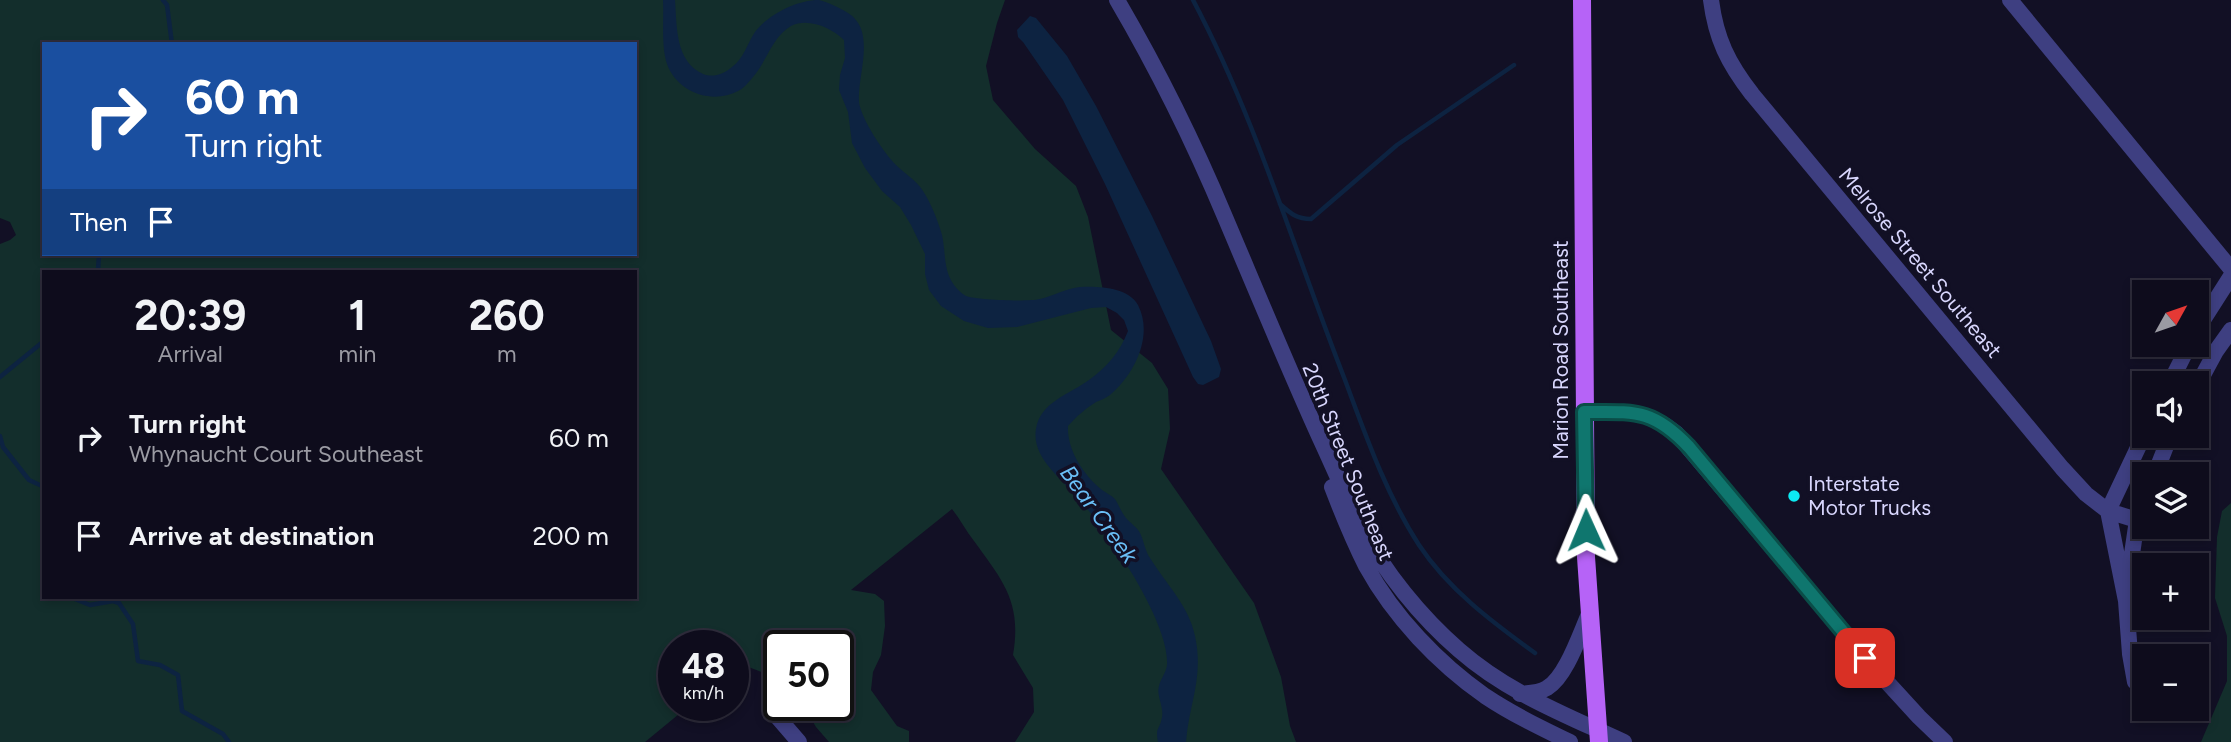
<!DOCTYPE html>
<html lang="en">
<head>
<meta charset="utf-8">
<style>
	:root { --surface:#0e0c1c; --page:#1c1a29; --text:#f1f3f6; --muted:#9b9ba3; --line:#2e2c3b }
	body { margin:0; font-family:Figtree,sans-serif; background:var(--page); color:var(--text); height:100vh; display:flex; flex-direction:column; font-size:26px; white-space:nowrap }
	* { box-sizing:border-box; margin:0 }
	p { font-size:23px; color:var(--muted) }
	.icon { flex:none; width:38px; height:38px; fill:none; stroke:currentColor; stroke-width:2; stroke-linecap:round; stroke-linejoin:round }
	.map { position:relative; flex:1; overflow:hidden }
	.drawer { position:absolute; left:42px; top:270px; width:595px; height:329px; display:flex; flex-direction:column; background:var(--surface); border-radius:0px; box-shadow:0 4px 10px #0003,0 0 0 2px var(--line) }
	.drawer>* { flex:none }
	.banner { position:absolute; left:42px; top:42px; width:595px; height:214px; border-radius:0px; box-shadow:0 4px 10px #0003,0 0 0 2px var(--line); background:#1a4fa0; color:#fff; overflow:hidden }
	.needle { width:46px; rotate:50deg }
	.fabs { position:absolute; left:2132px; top:280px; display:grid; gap:14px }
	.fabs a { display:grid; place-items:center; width:77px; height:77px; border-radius:0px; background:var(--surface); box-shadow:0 4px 10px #0003,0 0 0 2px var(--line); font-size:35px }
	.speed { position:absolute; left:658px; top:630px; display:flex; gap:14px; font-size:35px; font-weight:700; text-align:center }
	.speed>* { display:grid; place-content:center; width:91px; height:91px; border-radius:50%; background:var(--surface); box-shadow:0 4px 10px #0003,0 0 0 2px var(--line); line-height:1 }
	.speed small { font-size:18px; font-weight:400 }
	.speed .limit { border:4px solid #111; border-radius:10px; background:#fff; color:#111 }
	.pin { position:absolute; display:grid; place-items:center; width:60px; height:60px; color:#fff; margin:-30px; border-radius:14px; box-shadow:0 4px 10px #0006 }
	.me { position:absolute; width:77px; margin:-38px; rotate:359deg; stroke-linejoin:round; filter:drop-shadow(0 0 5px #0008) }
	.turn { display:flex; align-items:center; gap:24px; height:147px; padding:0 28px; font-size:32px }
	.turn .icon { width:91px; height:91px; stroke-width:2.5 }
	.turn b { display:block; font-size:49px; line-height:60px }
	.then { display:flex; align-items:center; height:66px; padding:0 28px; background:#0003; gap:14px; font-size:26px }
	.eta { display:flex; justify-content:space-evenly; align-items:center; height:119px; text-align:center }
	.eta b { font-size:42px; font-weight:700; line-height:49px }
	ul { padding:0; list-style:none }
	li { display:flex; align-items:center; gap:21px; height:98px; padding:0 28px }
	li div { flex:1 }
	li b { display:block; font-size:26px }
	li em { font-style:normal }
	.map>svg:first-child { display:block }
	.green { fill:#132e2c; fill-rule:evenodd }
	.water { fill:#0d2341 }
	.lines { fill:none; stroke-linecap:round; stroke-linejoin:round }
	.stream { stroke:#0d2341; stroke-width:4.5 }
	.minor { stroke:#3e3f81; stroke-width:16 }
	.major { stroke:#b663f7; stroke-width:18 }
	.route-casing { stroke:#0a4d48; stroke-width:18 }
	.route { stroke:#0f766e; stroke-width:12 }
	.poi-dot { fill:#0ceaf2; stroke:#121025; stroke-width:2.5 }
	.labels { text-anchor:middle; stroke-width:7; stroke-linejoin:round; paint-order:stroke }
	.street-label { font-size:21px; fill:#d8d6fd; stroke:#121025 }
	.poi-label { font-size:21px; fill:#d8d6fd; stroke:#121025; text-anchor:start }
	.water-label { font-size:23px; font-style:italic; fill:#6abff7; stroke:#121025 }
</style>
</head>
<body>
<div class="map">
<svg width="2231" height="742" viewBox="0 0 2231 742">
	<rect width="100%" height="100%" fill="#121025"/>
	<!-- green -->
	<path class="green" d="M 0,0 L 1005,0 L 997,23 L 986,66 L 993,100 L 1035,149 L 1076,186 L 1088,217 L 1111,330 L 1152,363 L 1168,389 L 1170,429 L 1161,469 L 1254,603 L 1281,677 L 1290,726 L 1296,742 L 1015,742 L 1034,712 L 1033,688 L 1013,655 C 1022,602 1003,581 974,541 C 966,531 960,519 952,509 L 851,590 L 875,594 L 884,601 L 885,626 L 881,655 L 873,672 L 871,690 L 897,726 L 909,731 L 909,742 L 829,742 L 816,727 L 803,705 L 838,705 L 838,646 L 779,646 L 779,679 L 746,666 L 733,672 L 733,646 L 674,646 L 674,705 L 690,705 L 645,742 L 0,742 L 0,244 L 10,240 L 16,235 L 10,222 L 0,218 ZM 44,44 L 635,44 L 635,254 L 44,254 ZM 44,271 L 635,271 L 635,597 L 44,597 Z
		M 2231,503 L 2231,742 L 2201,742 L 2227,681 L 2227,636 L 2215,598 L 2217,537 L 2222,511 Z"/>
	<!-- water -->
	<path class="water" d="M 663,0 L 675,0 C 677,27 675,61 703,74 C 713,78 724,74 732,67 C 744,58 747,44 755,32 C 768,15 796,0 819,0 C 828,2 840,8 848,13 C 877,31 857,75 859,102 C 861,119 884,153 896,165 C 905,174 916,180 923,191 C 931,203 938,221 942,235 C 946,253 943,270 954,285 C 957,289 962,294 966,296 C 977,300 1028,302 1040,299 C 1053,296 1067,288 1080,287 C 1098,286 1128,287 1138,305 C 1154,336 1134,375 1110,395 C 1106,398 1101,400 1096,402 C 1085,409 1077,416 1068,426 C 1067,450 1083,474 1102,490 C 1106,493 1111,495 1115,499 C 1119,505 1121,512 1126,518 C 1130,523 1137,527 1140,533 C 1144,541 1145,551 1150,558 C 1166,584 1189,606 1195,636 C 1204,678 1189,703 1186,742 L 1158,742 C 1155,726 1160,730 1162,717 C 1164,707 1156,695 1159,686 C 1161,677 1168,671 1167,661 C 1167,632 1137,579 1120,555 C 1108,536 1094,516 1079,499 C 1063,480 1031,458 1036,429 C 1040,402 1070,394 1089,380 C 1107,367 1120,352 1128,331 L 1124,320 L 1117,313 L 1106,307 L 1091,308 L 1017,327 L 988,328 L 964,321 L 941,306 L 929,290 L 925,274 L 925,254 L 911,225 L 900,207 L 882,191 L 865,168 L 852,143 L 848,112 L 839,90 L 840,75 L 845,58 L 844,40 C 832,28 808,17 791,26 C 772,37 767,61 753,77 C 749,82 743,89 738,91 C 712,105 677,92 667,64 C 661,45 664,20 663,0 Z
		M 1030,16 L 1036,18 L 1067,56 L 1096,106 L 1152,216 L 1211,341 L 1221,369 L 1219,377 L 1203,385 L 1198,384 L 1193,377 L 1105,184 L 1063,100 L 1023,42 L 1018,37 L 1017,30 Z"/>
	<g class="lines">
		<!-- stream -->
		<path class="stream" d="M 163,0 L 167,5 L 172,44
			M 1193,0 C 1257,121 1295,253 1345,380 C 1366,436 1386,494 1419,545 C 1448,589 1492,622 1535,653
			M 1280,204 C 1291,214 1297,219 1311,219 L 1397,145 L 1514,65
			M 98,271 L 99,254
			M 0,377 L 44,341
			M 0,436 L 3,447 L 29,480 L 44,487
			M 44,564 L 44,566
			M 70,597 L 90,605 L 113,601 L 119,603 L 133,624 L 138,661 L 160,665 L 178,675 L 182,711 L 223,734 L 229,742"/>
		<!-- minor -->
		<path class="minor" d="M 1117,0 C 1158,70 1194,143 1225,217 C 1256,290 1286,363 1319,436 C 1333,466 1346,497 1361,527 C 1384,572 1421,617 1459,650 C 1508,693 1566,715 1624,742
			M 1711,0 C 1716,39 1728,63 1752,94 L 2062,468 L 2086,494 L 2108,511 L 2137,520
			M 2010,0 L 2231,269
			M 2196,331 L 2231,276
			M 2170,383 L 2189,345
			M 2196,388 L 2216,351 L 2231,330
			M 1584,412 C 1623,412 1643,407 1676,433 L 1865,658 L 1919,717 L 1945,742
			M 2155,474 L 2170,436
			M 1332,487 C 1342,513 1353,540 1366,566 C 1394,617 1438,663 1485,696 C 1512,714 1541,728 1570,742
			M 2127,588 L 2137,520 L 2144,502
			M 2135,682 L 2130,654 L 2126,601 L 2108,511 L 2144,435
			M 1520,694 C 1529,693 1539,693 1547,688 C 1566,677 1580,634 1589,614
			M 774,713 L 799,742"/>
		<!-- major -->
		<path class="major" d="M 1582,0 L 1586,557 L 1599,742"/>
	</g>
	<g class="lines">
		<defs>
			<path id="route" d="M 1586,530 L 1584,412 C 1634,412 1652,408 1689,447 L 1865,658"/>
		</defs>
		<!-- route casing -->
		<use href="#route" class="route-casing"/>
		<!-- route -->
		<use href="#route" class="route"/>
	</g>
	<!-- markers -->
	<circle class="poi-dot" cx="1794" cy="496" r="7"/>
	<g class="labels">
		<!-- street labels -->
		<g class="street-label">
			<text transform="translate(1920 263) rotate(50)" y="7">Melrose Street Southeast</text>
			<text transform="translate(1561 350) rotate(-90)" y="7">Marion Road Southeast</text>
			<text transform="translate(1348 462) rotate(68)" y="7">20th Street Southeast</text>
		</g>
		<!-- poi labels -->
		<g class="poi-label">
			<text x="1808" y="491">Interstate<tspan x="1808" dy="24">Motor Trucks</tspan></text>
		</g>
		<!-- water labels -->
		<g class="water-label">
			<text transform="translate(1099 514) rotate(54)" y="8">Bear Creek</text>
		</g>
	</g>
</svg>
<div class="fabs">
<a><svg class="needle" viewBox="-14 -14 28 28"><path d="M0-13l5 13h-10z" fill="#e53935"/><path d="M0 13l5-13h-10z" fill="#9b9ba3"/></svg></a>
<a><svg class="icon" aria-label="sound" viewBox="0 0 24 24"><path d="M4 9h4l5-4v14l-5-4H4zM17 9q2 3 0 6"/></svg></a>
<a><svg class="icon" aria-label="layers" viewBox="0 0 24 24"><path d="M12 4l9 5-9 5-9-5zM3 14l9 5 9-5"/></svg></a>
<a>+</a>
<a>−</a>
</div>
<div class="speed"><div>48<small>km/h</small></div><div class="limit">50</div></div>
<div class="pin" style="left:1865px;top:658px;background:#d93025"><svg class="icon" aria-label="arrive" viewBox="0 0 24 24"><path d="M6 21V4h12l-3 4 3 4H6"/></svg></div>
<svg class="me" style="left:1586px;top:530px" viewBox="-20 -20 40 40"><path d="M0-17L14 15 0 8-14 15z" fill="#0f766e" stroke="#fff" stroke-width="4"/></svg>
<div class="banner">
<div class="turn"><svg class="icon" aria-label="right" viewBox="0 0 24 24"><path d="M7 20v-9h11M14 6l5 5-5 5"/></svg><div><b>60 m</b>Turn right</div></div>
<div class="then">Then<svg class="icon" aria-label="arrive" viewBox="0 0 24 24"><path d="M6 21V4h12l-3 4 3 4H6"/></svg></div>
</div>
<section class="drawer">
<div class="eta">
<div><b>20:39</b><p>Arrival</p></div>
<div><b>1</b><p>min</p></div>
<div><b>260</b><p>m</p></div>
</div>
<ul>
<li><svg class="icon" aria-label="right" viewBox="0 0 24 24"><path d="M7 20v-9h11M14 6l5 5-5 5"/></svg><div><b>Turn right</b><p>Whynaucht Court Southeast</p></div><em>60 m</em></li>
<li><svg class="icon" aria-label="arrive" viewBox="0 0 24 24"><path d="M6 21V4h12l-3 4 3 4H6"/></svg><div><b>Arrive at destination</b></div><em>200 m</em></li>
</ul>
</section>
</div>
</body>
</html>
